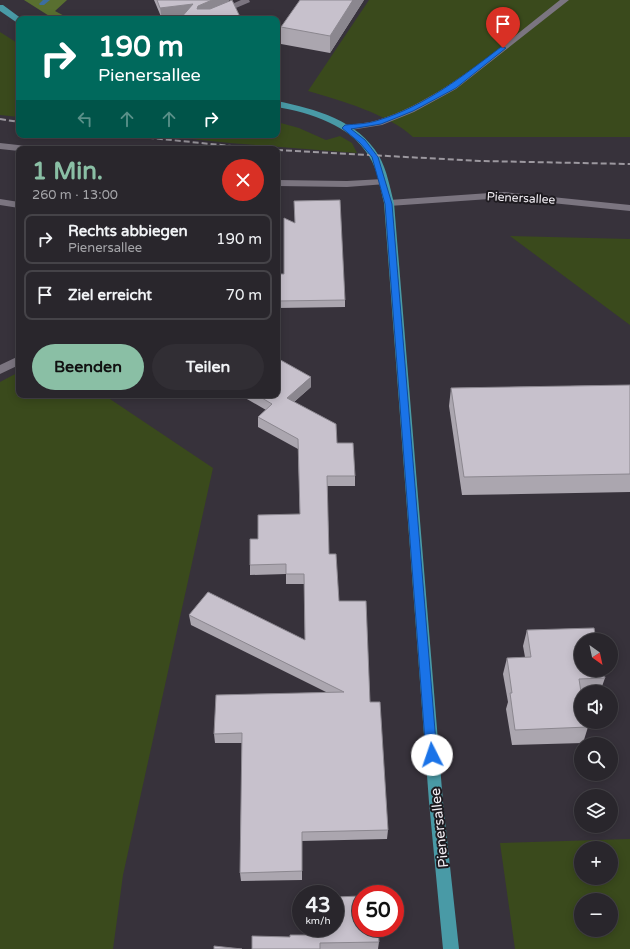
<!DOCTYPE html>
<html lang="de">
<head>
<meta charset="utf-8">
<style>
	:root { --surface:#29262c; --page:#312e34; --text:#f1f3f6; --muted:#a5a5a9; --line:#454348; --accent:#8abfa5 }
	body { margin:0; font-family:"Varela Round",sans-serif; background:var(--page); color:var(--text); height:100vh; display:flex; flex-direction:column; font-size:15px; white-space:nowrap }
	* { box-sizing:border-box; margin:0 }
	p { font-size:13px; color:var(--muted) }
	.icon { flex:none; width:22px; height:22px; fill:none; stroke:currentColor; stroke-width:2; stroke-linecap:round; stroke-linejoin:round }
	.map { position:relative; flex:1; overflow:hidden }
	.drawer { position:absolute; left:16px; top:146px; width:264px; height:252px; display:flex; flex-direction:column; background:var(--surface); border-radius:8px; box-shadow:0 2px 10px #0003,0 0 0 1px var(--line) }
	.drawer>* { flex:none }
	.guide { position:absolute; left:16px; top:16px; width:264px; height:122px; border-radius:8px; box-shadow:0 2px 10px #0003,0 0 0 1px var(--line); background:#00695c; color:#fff; overflow:hidden }
	.needle { width:26px; rotate:147deg }
	.tools { position:absolute; left:574px; top:633px; display:grid; gap:8px }
	.tools a { display:grid; place-items:center; width:44px; height:44px; border-radius:50%; background:var(--surface); box-shadow:0 2px 10px #0003,0 0 0 1px var(--line); font-size:20px }
	.speed { position:absolute; left:292px; top:885px; display:flex; gap:8px; font-size:20px; font-weight:700; text-align:center }
	.speed>* { display:grid; place-content:center; width:52px; height:52px; border-radius:50%; background:var(--surface); box-shadow:0 2px 10px #0003,0 0 0 1px var(--line); line-height:1 }
	.speed small { font-size:10px; font-weight:400 }
	.speed .limit { border:6px solid #d22; background:#fff; color:#111 }
	.pin { position:absolute; display:grid; place-items:center; width:34px; height:34px; color:#fff; margin:-41px -17px; border-radius:50% 50% 50% 0; rotate:-45deg; box-shadow:0 0 4px #0007 }
	.pin .icon { rotate:45deg }
	.me { position:absolute; width:44px; margin:-22px; rotate:356deg; stroke-linejoin:round; filter:drop-shadow(0 0 3px #0008) }
	.turn { display:flex; align-items:center; gap:14px; height:84px; padding:0 16px; font-size:18px }
	.turn .icon { width:52px; height:52px; stroke-width:2.5 }
	.turn b { display:block; font-size:28px; line-height:34px }
	.lanes { display:flex; align-items:center; height:38px; padding:0 16px; background:#0003; justify-content:center; gap:20px; direction:ltr }
	.lanes .off { opacity:.35 }
	.round { display:grid; place-items:center; flex:none; width:42px; height:42px; border-radius:21px; background:var(--page) }
	.head { display:flex; align-items:center; justify-content:space-between; height:68px; padding:0 16px }
	h1 { font-size:24px; font-weight:700; line-height:30px; color:var(--accent) }
	.primary-button { display:flex; gap:8px; margin-top:auto; padding:8px 16px }
	.primary-button a { flex:1; height:46px; border-radius:24px; background:var(--accent); color:#111; font-size:16px; font-weight:700; line-height:46px; text-align:center }
	.primary-button a+a { background:var(--page); color:var(--text) }
	ul { padding:0; list-style:none }
	li { display:flex; align-items:center; gap:12px; height:50px; margin:0 8px 6px; padding:0 8px; border:2px solid var(--line); border-radius:8px }
	li div { flex:1 }
	li b { display:block; font-size:15px }
	li em { font-style:normal }
	.map>svg:first-child { display:block }
	.green { fill:#3a4a1c; fill-rule:evenodd }
	.forest { fill:#596f30 }
	.lines { fill:none; stroke-linecap:round; stroke-linejoin:round }
	.stream { fill:#3c6e9f; fill-rule:evenodd }
	.minor { fill:#7b7580; fill-rule:evenodd }
	.major { fill:#499aa6; fill-rule:evenodd }
	.rail { stroke:#9c989f; stroke-width:2; stroke-dasharray:6 3; stroke-linecap:butt }
	.wall { fill:#aba6af }
	.shaded-wall { fill:#8b878f }
	.building { fill:#c7c1cc; stroke:#8b878f }
	.route { fill:#1a73e8; stroke:#114b97 }
	.labels { text-anchor:middle; stroke-width:4; stroke-linejoin:round; paint-order:stroke }
	.far-street-label { font-size:12px; fill:#f2eef4; stroke:#1d1a1f }
	.street-label { font-size:14px; fill:#f2eef4; stroke:#1d1a1f }
</style>
</head>
<body>
<div class="map">
<svg width="630" height="949" viewBox="0 0 630 949">
	<rect width="100%" height="100%" fill="#37323b"/>
	<!-- green -->
	<path class="green" d="M 369,0 L 630,0 L 630,137 L 413,137 C 390,115 340,100 308,91 Z
		M 0,32 L 19,44 L 19,117 L 0,115 Z
		M 277,122 L 299,128 L 326,140 L 340,136 L 352,143 L 357,153 L 230,143 L 154,135 L 277,135 Z
		M 510,236 L 630,239 L 630,325 Z
		M 19,372 L 19,395 L 104,395 L 213,468 L 123,875 L 113,949 L 0,949 L 0,382 Z
		M 630,839 L 630,949 L 515,949 L 500,843 ZM 581,848 L 611,848 L 611,878 L 581,878 ZM 581,900 L 611,900 L 611,930 L 581,930 Z"/>
	<!-- forest -->
	<path class="forest" d="M 24,0 L 67,0 L 55,11 L 70,19 L 54,19 Z"/>
	<g class="lines">
		<!-- stream -->
		<path class="stream" d="M 43,0 L 50,0 L 44,5 L 40,5 L 39,4 Z"/>
		<!-- minor -->
		<path class="minor" d="M 241,0 L 249,0 L 250,2 L 210,19 L 199,19 Z
			M 560,0 L 569,0 L 456,89 L 414,112 L 382,125 L 345,131 L 341,128 L 345,125 C 356,124 368,123 378,120 C 444,99 506,42 560,0 Z
			M 0,143 L 27,146 L 32,149 L 19,149 L 19,151 L 0,149 Z
			M 383,179 L 388,182 L 386,184 L 347,187 L 277,186 L 277,180 L 347,181 Z
			M 504,192 L 630,205 L 630,211 L 504,198 L 389,206 L 384,203 L 389,200 Z
			M 0,199 L 19,202 L 19,208 L 0,205 Z
			M 19,356 L 19,365 L 0,374 L 0,365 Z"/>
		<!-- major -->
		<path class="major" d="M 0,5 L 3,5 L 22,19 L 19,19 L 19,22 L 16,22 L 0,11 Z
			M 277,101 C 315,109 358,120 379,156 C 387,170 390,188 394,203 L 443,802 L 459,949 L 443,949 L 429,802 L 384,203 C 380,188 378,170 369,156 C 350,125 311,113 277,107 Z"/>
		<!-- rail -->
		<path class="rail" d="M 0,119 L 19,122
			M 121,135 L 261,149
			M 277,150 L 480,161 L 630,164"/>
	</g>
	<!-- wall -->
	<path class="wall" d="M 154,0 L 229,0 L 229,1 L 182,16 L 162,19 Z
		M 364,0 L 330,53 L 281,44 L 281,27 Z
		M 277,274 L 284,274 L 345,300 L 345,307 L 277,308 Z
		M 630,385 L 630,492 L 462,495 L 449,406 L 451,388 Z
		M 311,387 L 294,402 L 337,443 L 355,476 L 355,486 L 327,486 L 329,554 L 339,601 L 370,702 L 388,830 L 387,839 L 302,841 L 302,880 L 241,881 L 240,873 L 242,743 L 215,743 L 214,734 L 326,692 L 191,625 L 189,615 L 305,640 L 304,584 L 286,584 L 286,574 L 250,575 L 250,565 L 258,539 L 300,514 L 298,449 L 258,427 L 258,417 L 266,410 L 240,395 L 277,395 Z
		M 527,630 L 605,678 L 600,692 L 581,692 L 588,727 L 583,743 L 512,745 L 506,709 L 508,702 L 503,674 L 507,658 L 525,657 L 523,646 Z
		M 290,937 L 379,942 L 378,949 L 252,949 Z"/>
	<!-- shaded-wall -->
	<path class="shaded-wall" d="M 212,0 L 229,0 L 229,4 L 198,18 L 197,9 L 198,6 Z
		M 353,0 L 364,0 L 330,53 L 330,36 Z
		M 193,4 L 194,15 L 162,19 L 160,8 Z
		M 311,377 L 311,387 L 287,408 L 287,398 Z"/>
	<!-- building -->
	<path class="building" d="M 157,0 L 212,0 L 198,6 L 197,9 L 210,9 L 232,0 L 241,19 L 180,19 L 193,4 L 160,8 Z
		M 300,0 L 353,0 L 330,36 L 281,27 Z
		M 340,200 L 345,300 L 277,301 L 277,274 L 284,274 L 284,218 L 295,223 L 294,201 Z
		M 277,358 L 311,377 L 287,398 L 336,424 L 337,443 L 353,443 L 355,476 L 327,476 L 329,554 L 336,554 L 339,601 L 366,601 L 370,702 L 380,702 L 388,830 L 302,832 L 302,871 L 240,873 L 242,733 L 214,734 L 216,695 L 344,692 L 189,615 L 208,592 L 305,640 L 304,574 L 286,574 L 286,564 L 250,565 L 250,539 L 258,539 L 258,515 L 300,514 L 298,439 L 258,417 L 272,404 L 257,395 L 277,395 Z
		M 630,385 L 630,474 L 464,477 L 451,388 Z
		M 594,628 L 596,640 L 581,640 L 581,670 L 603,670 L 605,678 L 579,679 L 581,692 L 581,722 L 587,722 L 588,727 L 515,730 L 510,693 L 512,693 L 507,658 L 531,657 L 527,630 Z
		M 361,896 L 361,928 L 378,928 L 379,942 L 320,943 L 320,949 L 252,949 L 252,936 L 290,937 L 290,935 L 319,935 L 319,928 L 335,928 L 335,897 Z
		M 214,946 L 242,949 L 214,949 Z"/>
	<!-- route -->
	<path class="route" d="M 501,47 L 506,48 L 456,88 L 413,111 L 381,124 L 351,129 L 365,140 L 378,157 L 392,204 L 437,755 L 436,758 L 432,760 L 428,758 L 426,755 L 385,204 L 372,157 L 360,143 L 342,128 L 345,125 C 356,124 368,124 379,120 C 425,106 463,76 501,47 Z"/>
	<g class="labels">
		<!-- far-street labels -->
		<g class="far-street-label">
			<text transform="translate(521 198) rotate(3)" y="4">Pienersallee</text>
		</g>
		<!-- street labels -->
		<g class="street-label">
			<text transform="translate(439 828) rotate(-96)" y="5">Pienersallee</text>
		</g>
	</g>
</svg>
<div class="tools">
<a><svg class="needle" viewBox="-14 -14 28 28"><path d="M0-13l5 13h-10z" fill="#e53935"/><path d="M0 13l5-13h-10z" fill="#a5a5a9"/></svg></a>
<a><svg class="icon" aria-label="sound" viewBox="0 0 24 24"><path d="M4 9h4l5-4v14l-5-4H4zM17 9q2 3 0 6"/></svg></a>
<a><svg class="icon" aria-label="search" viewBox="0 0 24 24"><circle cx="10" cy="10" r="6"/><path d="M15 15l6 6"/></svg></a>
<a><svg class="icon" aria-label="layers" viewBox="0 0 24 24"><path d="M12 4l9 5-9 5-9-5zM3 14l9 5 9-5"/></svg></a>
<a>+</a>
<a>−</a>
</div>
<div class="speed"><div>43<small>km/h</small></div><div class="limit">50</div></div>
<div class="pin" style="left:503px;top:48px;background:#d93025"><svg class="icon" aria-label="arrive" viewBox="0 0 24 24"><path d="M6 21V4h12l-3 4 3 4H6"/></svg></div>
<svg class="me" style="left:432px;top:755px" viewBox="-20 -20 40 40"><circle r="19" fill="#fff"/><path d="M0-13L10 11 0 6-10 11z" fill="#1a73e8"/></svg>
<div class="guide">
<div class="turn"><svg class="icon" aria-label="right" viewBox="0 0 24 24"><path d="M7 20v-9h11M14 6l5 5-5 5"/></svg><div><b>190 m</b>Pienersallee</div></div>
<div class="lanes"><svg class="icon off" aria-label="left" viewBox="0 0 24 24"><path d="M17 20v-9H6M10 6l-5 5 5 5"/></svg><svg class="icon off" aria-label="ahead" viewBox="0 0 24 24"><path d="M12 20V5M6 11l6-6 6 6"/></svg><svg class="icon off" aria-label="ahead" viewBox="0 0 24 24"><path d="M12 20V5M6 11l6-6 6 6"/></svg><svg class="icon" aria-label="right" viewBox="0 0 24 24"><path d="M7 20v-9h11M14 6l5 5-5 5"/></svg></div>
</div>
<section class="drawer">
<div class="head"><div><h1>1 Min.</h1><p>260 m · 13:00</p></div><a class="round" style="background:#d93025;color:#fff"><svg class="icon" aria-label="close" viewBox="0 0 24 24"><path d="M6 6l12 12M18 6L6 18"/></svg></a></div>
<ul>
<li><svg class="icon" aria-label="right" viewBox="0 0 24 24"><path d="M7 20v-9h11M14 6l5 5-5 5"/></svg><div><b>Rechts abbiegen</b><p>Pienersallee</p></div><em>190 m</em></li>
<li><svg class="icon" aria-label="arrive" viewBox="0 0 24 24"><path d="M6 21V4h12l-3 4 3 4H6"/></svg><div><b>Ziel erreicht</b></div><em>70 m</em></li>
</ul>
<div class="primary-button"><a>Beenden</a><a>Teilen</a></div>
</section>
</div>
</body>
</html>
